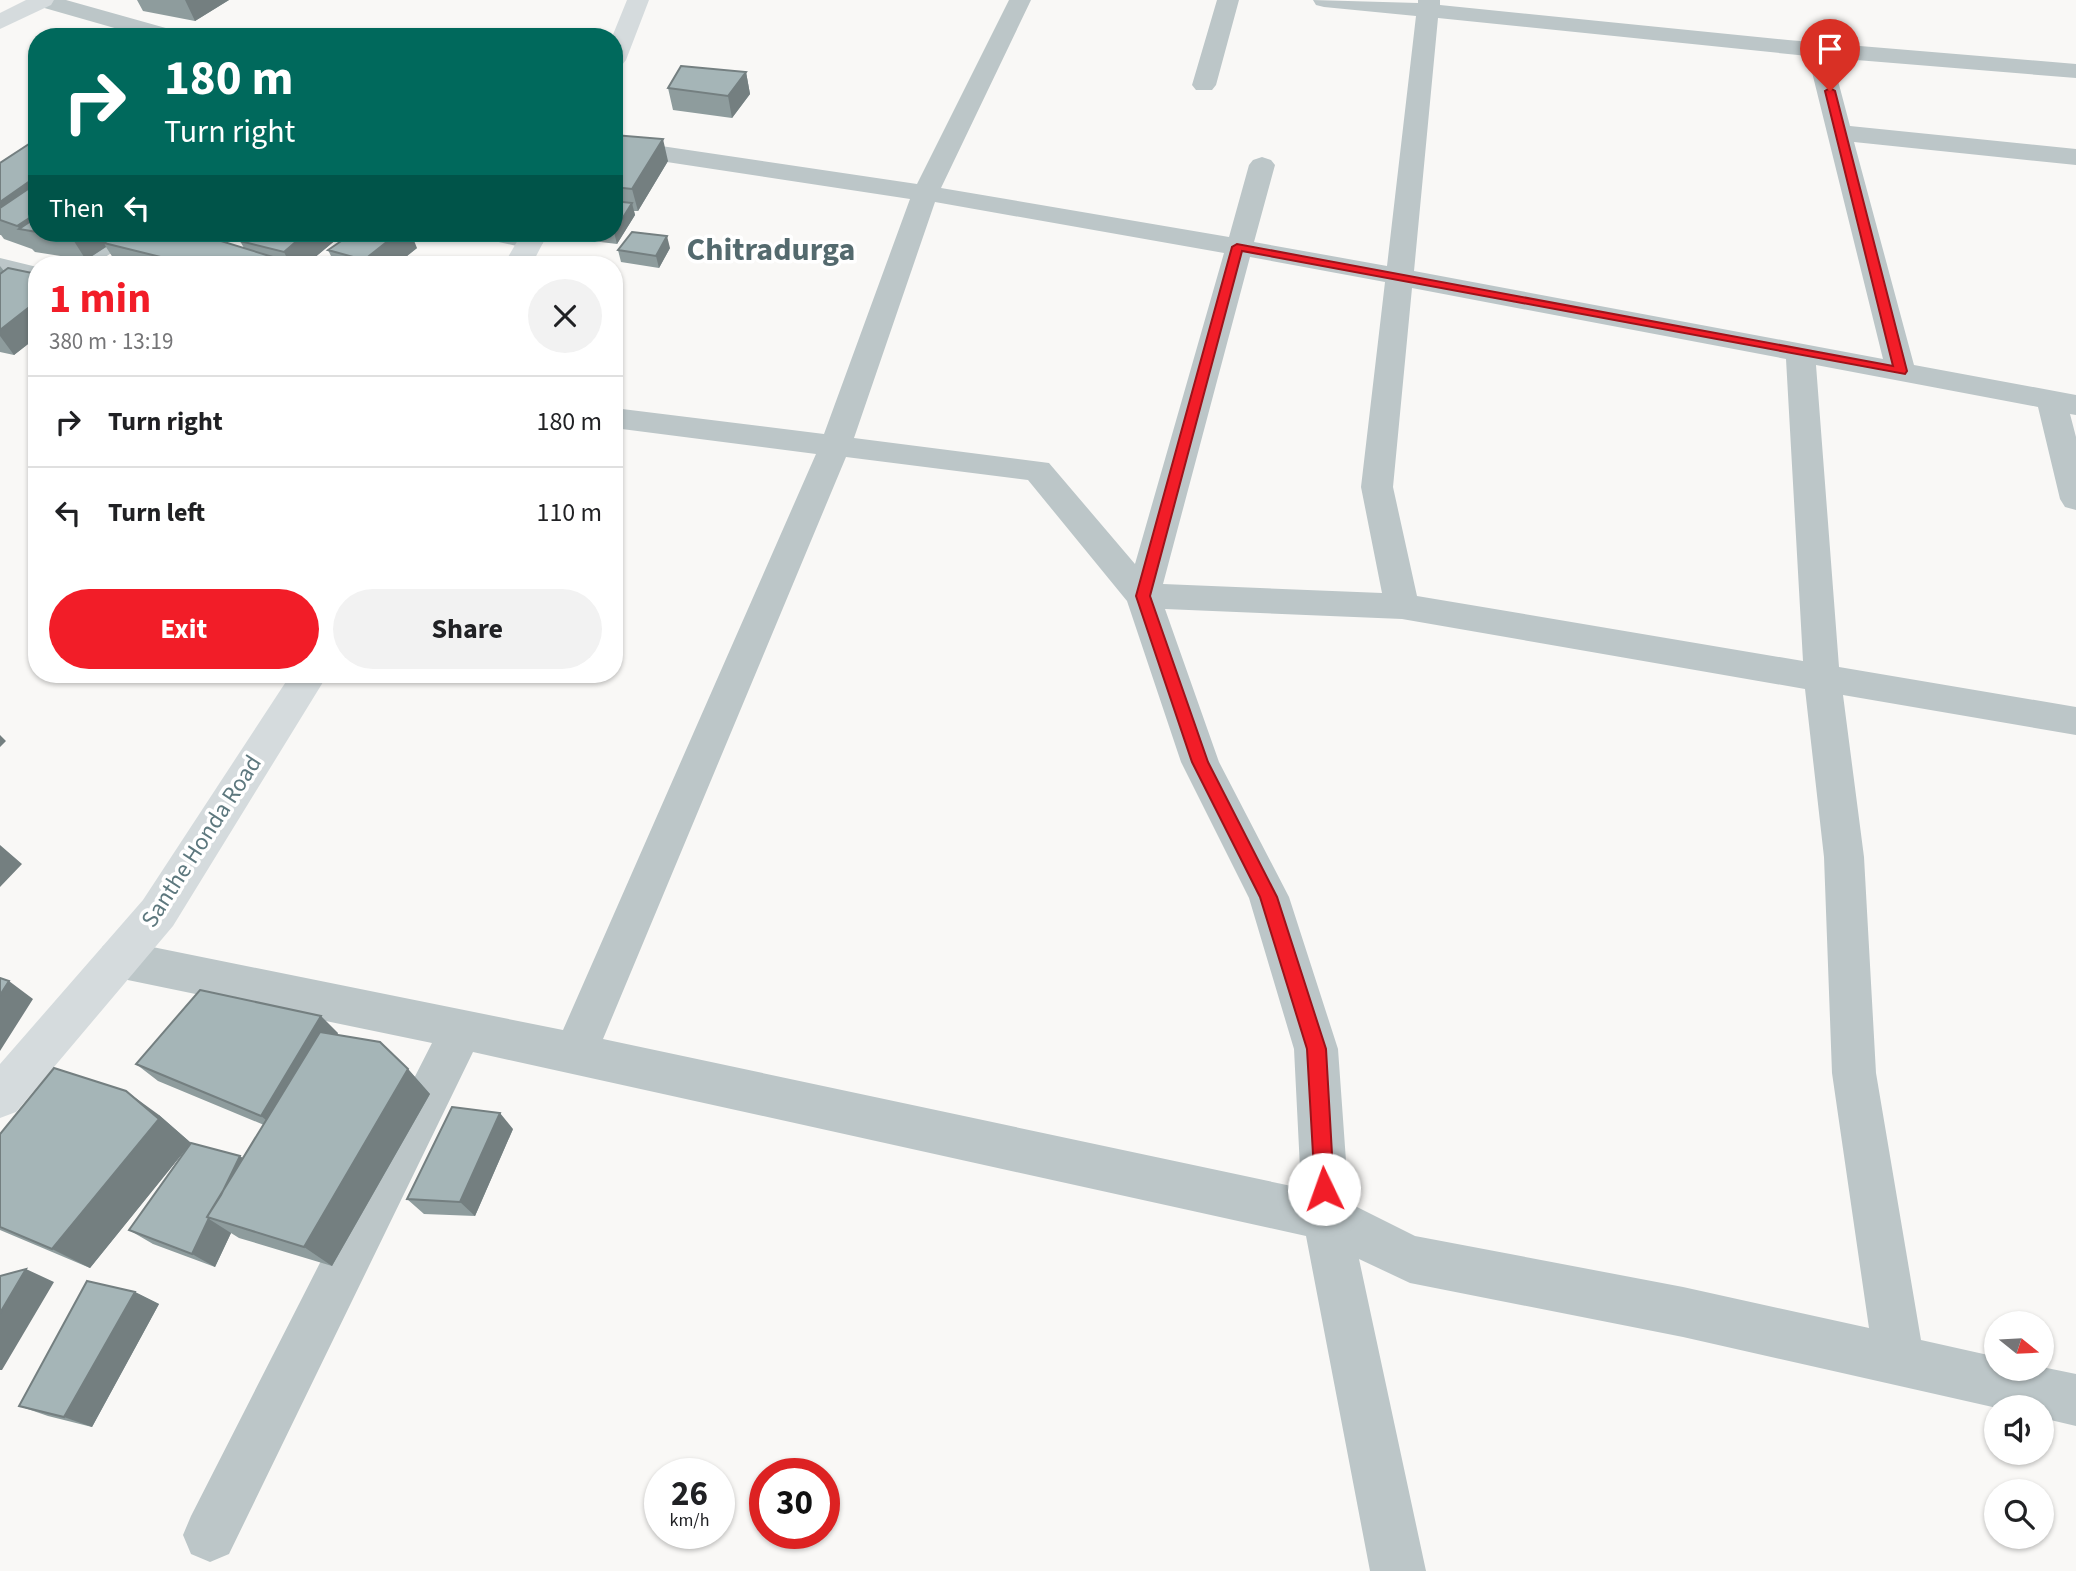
<!DOCTYPE html>
<html lang="en">
<head>
<meta charset="utf-8">
<style>
	:root { --surface:#fff; --page:#f2f2f2; --text:#202124; --muted:#757577; --line:#e0e0e0; --accent:#f21d28 }
	body { margin:0; font-family:"Source Sans 3",sans-serif; background:var(--page); color:var(--text); height:100vh; display:flex; flex-direction:column; font-size:26px; white-space:nowrap }
	* { box-sizing:border-box; margin:0 }
	p { font-size:23px; color:var(--muted) }
	.icon { flex:none; width:38px; height:38px; fill:none; stroke:currentColor; stroke-width:2; stroke-linecap:round; stroke-linejoin:round }
	.map { position:relative; flex:1; overflow:hidden }
	.panel { position:absolute; left:28px; top:256px; width:595px; height:427px; display:flex; flex-direction:column; background:var(--surface); border-radius:28px; box-shadow:0 2px 5px #0004 }
	.panel>* { flex:none }
	.guide { position:absolute; left:28px; top:28px; width:595px; height:214px; border-radius:28px; box-shadow:0 2px 5px #0004; background:#00695c; color:#fff; overflow:hidden }
	.needle { width:46px; rotate:108deg }
	.controls { position:absolute; left:1984px; top:1311px; display:grid; gap:14px }
	.controls a { display:grid; place-items:center; width:70px; height:70px; border-radius:50%; background:var(--surface); box-shadow:0 2px 5px #0004; font-size:35px }
	.speed { position:absolute; left:644px; top:1458px; display:flex; gap:14px; font-size:35px; font-weight:700; text-align:center }
	.speed>* { display:grid; place-content:center; width:91px; height:91px; border-radius:50%; background:var(--surface); box-shadow:0 2px 5px #0004; line-height:1 }
	.speed small { font-size:18px; font-weight:400 }
	.speed .limit { border:10px solid #d22; background:#fff; color:#111 }
	.pin { position:absolute; display:grid; place-items:center; width:60px; height:60px; color:#fff; margin:-72px -30px; border-radius:50% 50% 50% 0; rotate:-45deg; box-shadow:0 0 7px #0007 }
	.pin .icon { rotate:45deg }
	.me { position:absolute; width:77px; margin:-38px; rotate:357deg; stroke-linejoin:round; filter:drop-shadow(0 0 5px #0008) }
	.turn { display:flex; align-items:center; gap:24px; height:147px; padding:0 21px; font-size:32px }
	.turn .icon { width:91px; height:91px; stroke-width:2.5 }
	.turn b { display:block; font-size:49px; line-height:60px }
	.then { display:flex; align-items:center; height:66px; padding:0 21px; background:#0003; gap:14px; font-size:26px }
	.round { display:grid; place-items:center; flex:none; width:74px; height:74px; border-radius:37px; background:var(--page) }
	.head { display:flex; align-items:center; justify-content:space-between; height:119px; padding:0 21px }
	h1 { font-size:42px; font-weight:700; line-height:52px; color:var(--accent) }
	.button { display:flex; gap:14px; margin-top:auto; padding:14px 21px }
	.button a { flex:1; height:80px; border-radius:42px; background:var(--accent); color:#fff; font-size:28px; font-weight:700; line-height:80px; text-align:center }
	.button a+a { background:var(--page); color:var(--text) }
	ul { padding:0; list-style:none }
	li { display:flex; align-items:center; gap:21px; height:91px; padding:0 21px; border-top:2px solid var(--line) }
	li div { flex:1 }
	li b { display:block; font-size:26px }
	li em { font-style:normal }
	.map>svg:first-child { display:block }
	.lines { fill:none; stroke-linecap:round; stroke-linejoin:round }
	.street { fill:#bcc6c8; fill-rule:evenodd }
	.secondary { fill:#d5dbdd; fill-rule:evenodd }
	.primary { fill:#d5dbdd; fill-rule:evenodd }
	.wall { fill:#8e9c9d }
	.shaded-wall { fill:#747f80 }
	.building { fill:#a5b5b7; stroke:#747f80; stroke-width:2 }
	.route { fill:#f21d28; stroke:#9d131a; stroke-width:2 }
	.labels { text-anchor:middle; stroke-width:7; stroke-linejoin:round; paint-order:stroke }
	.street-label { font-size:24px; fill:#5d787e; stroke:#fff }
	.far-town-label { font-size:32px; font-weight:bold; fill:#546a6e; stroke:#fff }
</style>
</head>
<body>
<div class="map">
<svg width="2076" height="1571" viewBox="0 0 2076 1571">
	<rect width="100%" height="100%" fill="#f9f8f6"/>
	<g class="lines">
		<!-- street -->
		<path class="street" d="M 31,0 L 66,0 L 180,32 L 183,37 L 146,37 L 34,5 Z
			M 1009,0 L 1031,0 L 941,188 L 1229,237 L 1249,165 L 1253,160 L 1262,157 L 1271,160 L 1275,165 L 1254,242 L 1387,266 L 1416,16 L 1324,7 L 1316,5 L 1313,0 L 1418,3 L 1418,0 L 1440,0 L 1440,5 L 1788,40 L 2076,64 L 2076,78 L 1832,58 L 1850,126 L 2076,149 L 2076,165 L 1854,142 L 1914,365 L 2076,395 L 2076,415 L 2070,414 L 2076,437 L 2076,510 L 2065,507 L 2060,499 L 2038,407 L 1816,365 L 1839,667 L 2076,707 L 2076,735 L 1843,695 L 1864,857 L 1876,1073 L 1921,1340 L 1997,1357 L 1997,1368 L 2042,1367 L 2076,1374 L 2076,1426 L 2042,1418 L 2042,1407 L 1997,1408 L 1683,1337 L 1410,1283 L 1359,1259 L 1426,1571 L 1370,1571 L 1306,1236 L 473,1052 L 229,1554 L 210,1562 L 191,1554 L 183,1535 L 191,1516 L 432,1043 L 118,978 L 103,972 L 97,959 L 103,946 L 118,940 L 563,1030 L 816,454 L 614,428 L 614,408 L 824,434 L 910,199 L 614,154 L 614,139 L 917,184 ZM 1438,18 L 1808,56 L 1883,359 L 1414,271 ZM 935,202 L 1224,253 L 1135,564 L 1049,463 L 854,438 ZM 1250,257 L 1385,282 L 1361,487 L 1382,593 L 1163,584 ZM 1412,288 L 1786,359 L 1803,661 L 1417,596 L 1393,487 ZM 846,457 L 1028,480 L 1127,601 L 1181,762 L 1249,898 L 1294,1049 L 1301,1188 L 603,1039 ZM 1165,609 L 1402,619 L 1805,689 L 1824,857 L 1832,1073 L 1869,1328 L 1683,1287 L 1415,1236 L 1349,1203 L 1338,1049 L 1289,897 L 1219,762 Z
			M 1217,0 L 1239,0 L 1216,85 L 1212,90 L 1196,90 L 1192,85 Z
			M 106,233 L 137,233 L 134,239 L 94,264 L 62,264 L 66,258 Z
			M 482,233 L 540,235 L 544,241 L 540,247 L 530,249 L 485,239 Z
			M 0,258 L 37,267 L 37,283 L 0,274 Z"/>
		<!-- secondary -->
		<path class="secondary" d="M 627,0 L 649,0 L 626,60 L 622,65 L 614,67 L 614,37 L 612,37 Z
			M 522,233 L 548,233 L 532,264 L 504,264 Z
			M 291,674 L 328,674 L 173,926 L 16,1112 L 0,1118 L 0,1064 L 143,900 Z"/>
		<!-- primary -->
		<path class="primary" d="M 26,0 L 54,0 L 51,5 L 0,29 L 0,13 Z"/>
	</g>
	<!-- wall -->
	<path class="wall" d="M 137,0 L 229,0 L 195,21 L 143,11 Z
		M 746,72 L 750,94 L 732,118 L 673,110 L 668,88 Z
		M 614,135 L 668,161 L 638,211 L 634,211 L 635,215 L 617,244 L 576,239 L 574,233 L 614,233 Z
		M 37,143 L 37,233 L 195,233 L 244,248 L 240,241 L 250,233 L 344,233 L 307,264 L 117,264 L 106,247 L 86,260 L 35,252 L 32,249 L 4,239 L 1,235 L 0,235 L 0,163 Z
		M 417,248 L 397,264 L 335,264 L 328,250 Z
		M 670,248 L 659,268 L 621,262 L 618,250 Z
		M 0,266 L 4,271 L 37,274 L 37,337 L 14,355 L 0,352 Z
		M 338,1033 L 337,1035 L 408,1069 L 430,1094 L 332,1266 L 239,1238 L 231,1233 L 215,1267 L 153,1244 L 129,1230 L 243,1158 L 264,1125 L 158,1081 L 136,1064 Z
		M 159,1115 L 191,1143 L 90,1268 L 0,1230 L 0,1134 Z
		M 513,1129 L 475,1216 L 424,1214 L 407,1199 Z
		M 135,1292 L 159,1304 L 92,1427 L 48,1416 L 19,1406 Z"/>
	<!-- shaded-wall -->
	<path class="shaded-wall" d="M 185,0 L 229,0 L 195,21 Z
		M 746,72 L 750,94 L 732,118 L 728,96 Z
		M 663,139 L 668,161 L 638,211 L 632,189 Z
		M 37,176 L 37,209 L 0,220 L 0,202 Z
		M 632,203 L 635,215 L 617,244 L 614,232 Z
		M 37,213 L 37,232 L 20,229 L 17,226 Z
		M 79,233 L 127,233 L 104,243 L 106,247 L 86,260 L 72,238 Z
		M 306,233 L 344,233 L 307,264 L 290,264 L 284,252 Z
		M 398,233 L 411,233 L 417,248 L 397,264 L 366,264 L 364,260 Z
		M 667,236 L 670,248 L 659,268 L 656,256 Z
		M 276,258 L 279,264 L 268,264 Z
		M 37,301 L 37,337 L 14,355 L 0,336 L 0,330 Z
		M 0,735 L 6,741 L 0,747 Z
		M 0,845 L 22,864 L 0,887 Z
		M 9,981 L 33,999 L 0,1051 L 0,995 Z
		M 321,1016 L 338,1033 L 281,1132 L 261,1116 Z
		M 408,1069 L 430,1094 L 332,1266 L 304,1247 Z
		M 126,1091 L 159,1115 L 191,1143 L 90,1268 L 52,1249 Z
		M 500,1113 L 513,1129 L 475,1216 L 460,1202 Z
		M 240,1156 L 261,1171 L 209,1218 Z
		M 209,1219 L 231,1233 L 215,1267 L 192,1254 Z
		M 26,1269 L 54,1282 L 2,1370 L 0,1370 L 0,1313 Z
		M 135,1292 L 159,1304 L 92,1427 L 64,1417 Z"/>
	<!-- building -->
	<path class="building" d="M 681,66 L 746,72 L 728,96 L 668,88 Z
		M 614,135 L 663,139 L 632,189 L 614,187 Z
		M 32,142 L 37,143 L 37,176 L 0,202 L 0,163 Z
		M 37,183 L 37,213 L 17,226 L 0,220 L 0,208 Z
		M 614,201 L 632,203 L 614,232 Z
		M 37,217 L 37,232 L 19,229 Z
		M 632,232 L 667,236 L 656,256 L 618,250 Z
		M 41,233 L 79,233 L 72,238 Z
		M 117,233 L 195,233 L 276,258 L 268,264 L 189,264 L 104,243 Z
		M 250,233 L 306,233 L 284,252 L 240,241 Z
		M 353,233 L 398,233 L 364,260 L 328,250 Z
		M 8,268 L 37,274 L 37,301 L 0,330 L 0,274 Z
		M 0,978 L 9,981 L 0,995 Z
		M 200,990 L 321,1016 L 261,1116 L 136,1064 Z
		M 320,1032 L 380,1042 L 408,1069 L 304,1247 L 207,1217 Z
		M 54,1068 L 126,1091 L 159,1119 L 52,1249 L 0,1227 L 0,1134 Z
		M 452,1107 L 500,1113 L 460,1202 L 407,1199 Z
		M 191,1143 L 240,1156 L 221,1195 L 207,1217 L 209,1218 L 192,1254 L 129,1230 Z
		M 26,1269 L 0,1313 L 0,1276 Z
		M 87,1281 L 135,1292 L 64,1417 L 19,1406 Z"/>
	<!-- route -->
	<path class="route" d="M 1830,88 L 1835,91 L 1907,371 L 1905,374 L 1242,251 L 1150,596 L 1208,762 L 1277,897 L 1326,1049 L 1334,1189 L 1331,1195 L 1324,1198 L 1318,1195 L 1315,1189 L 1307,1049 L 1260,897 L 1192,762 L 1136,596 L 1232,247 L 1237,244 L 1893,366 L 1825,91 Z"/>
	<g class="labels">
		<!-- street labels -->
		<g class="street-label">
			<text transform="translate(201 841) rotate(-57)" y="8">Santhe Honda Road</text>
		</g>
		<!-- far-town labels -->
		<g class="far-town-label">
			<text x="771" y="260">Chitradurga</text>
		</g>
	</g>
</svg>
<div class="controls">
<a><svg class="needle" viewBox="-14 -14 28 28"><path d="M0-13l5 13h-10z" fill="#e53935"/><path d="M0 13l5-13h-10z" fill="#757577"/></svg></a>
<a><svg class="icon" aria-label="sound" viewBox="0 0 24 24"><path d="M4 9h4l5-4v14l-5-4H4zM17 9q2 3 0 6"/></svg></a>
<a><svg class="icon" aria-label="search" viewBox="0 0 24 24"><circle cx="10" cy="10" r="6"/><path d="M15 15l6 6"/></svg></a>
</div>
<div class="speed"><div>26<small>km/h</small></div><div class="limit">30</div></div>
<div class="pin" style="left:1830px;top:91px;background:#d93025"><svg class="icon" aria-label="arrive" viewBox="0 0 24 24"><path d="M6 21V4h12l-3 4 3 4H6"/></svg></div>
<svg class="me" style="left:1324px;top:1189px" viewBox="-20 -20 40 40"><circle r="19" fill="#fff"/><path d="M0-13L10 11 0 6-10 11z" fill="#f21d28"/></svg>
<div class="guide">
<div class="turn"><svg class="icon" aria-label="right" viewBox="0 0 24 24"><path d="M7 20v-9h11M14 6l5 5-5 5"/></svg><div><b>180 m</b>Turn right</div></div>
<div class="then">Then<svg class="icon" aria-label="left" viewBox="0 0 24 24"><path d="M17 20v-9H6M10 6l-5 5 5 5"/></svg></div>
</div>
<section class="panel">
<div class="head"><div><h1>1 min</h1><p>380 m · 13:19</p></div><a class="round"><svg class="icon" aria-label="close" viewBox="0 0 24 24"><path d="M6 6l12 12M18 6L6 18"/></svg></a></div>
<ul>
<li><svg class="icon" aria-label="right" viewBox="0 0 24 24"><path d="M7 20v-9h11M14 6l5 5-5 5"/></svg><div><b>Turn right</b></div><em>180 m</em></li>
<li><svg class="icon" aria-label="left" viewBox="0 0 24 24"><path d="M17 20v-9H6M10 6l-5 5 5 5"/></svg><div><b>Turn left</b></div><em>110 m</em></li>
</ul>
<div class="button"><a>Exit</a><a>Share</a></div>
</section>
</div>
</body>
</html>
